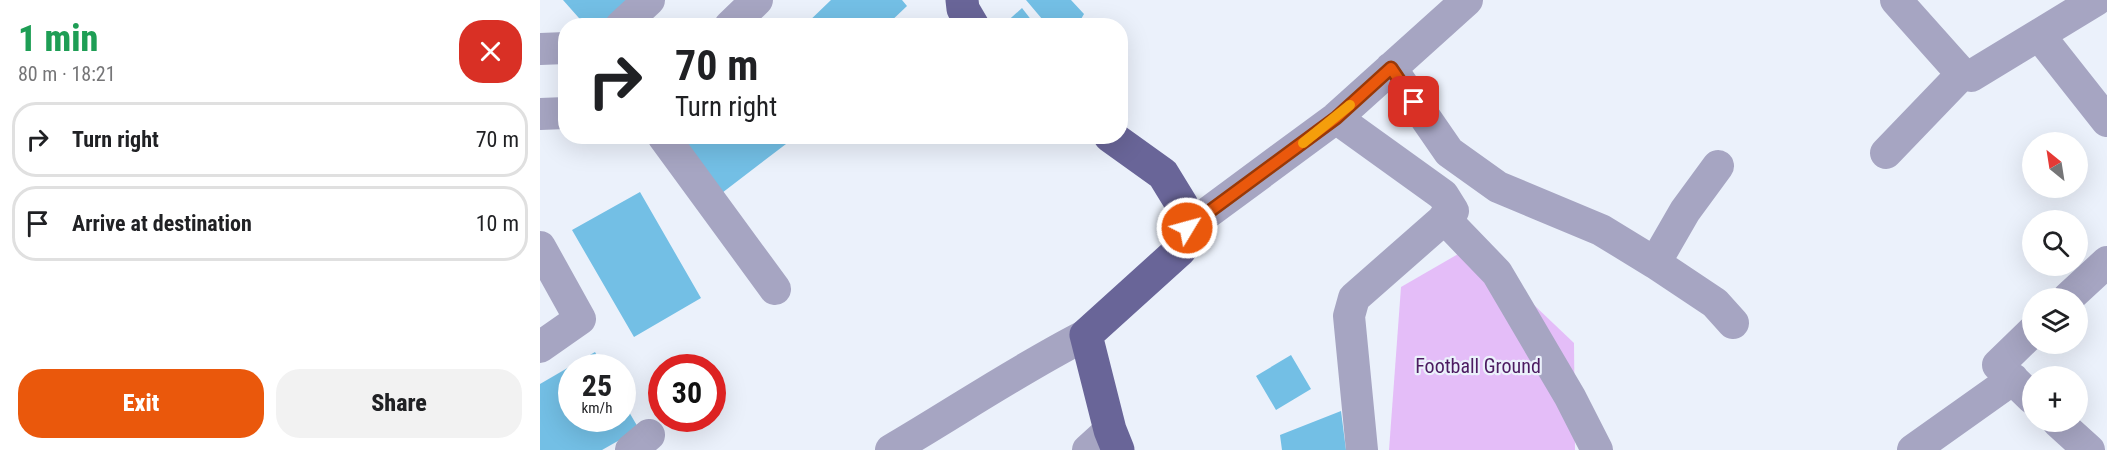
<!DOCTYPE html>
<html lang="en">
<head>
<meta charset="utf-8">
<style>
	:root { --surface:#fff; --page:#f2f2f2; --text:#202124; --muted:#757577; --line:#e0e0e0; --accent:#ea580c }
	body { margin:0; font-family:"Roboto Condensed",sans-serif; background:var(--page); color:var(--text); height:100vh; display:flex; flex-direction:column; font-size:22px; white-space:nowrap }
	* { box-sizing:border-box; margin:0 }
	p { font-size:20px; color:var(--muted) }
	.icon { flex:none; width:33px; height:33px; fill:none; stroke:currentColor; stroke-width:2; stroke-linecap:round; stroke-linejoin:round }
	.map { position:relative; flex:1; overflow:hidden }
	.drawer { display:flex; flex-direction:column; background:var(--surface); width:540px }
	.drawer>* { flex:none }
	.guide { position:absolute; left:18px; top:18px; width:570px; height:126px; border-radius:24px; box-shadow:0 6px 24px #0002; background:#fff; color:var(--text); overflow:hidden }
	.needle { width:39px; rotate:330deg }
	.fabs { position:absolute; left:1482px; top:132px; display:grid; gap:12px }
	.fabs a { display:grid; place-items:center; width:66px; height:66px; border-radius:50%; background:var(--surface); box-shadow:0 6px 24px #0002; font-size:30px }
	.speed { position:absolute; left:18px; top:354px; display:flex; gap:12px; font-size:30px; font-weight:700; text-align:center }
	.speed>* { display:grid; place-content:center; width:78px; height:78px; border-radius:50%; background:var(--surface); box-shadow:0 6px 24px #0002; line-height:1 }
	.speed small { font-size:15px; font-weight:400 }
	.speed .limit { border:9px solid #d22; background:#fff; color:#111 }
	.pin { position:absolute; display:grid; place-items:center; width:51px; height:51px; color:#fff; margin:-26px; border-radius:12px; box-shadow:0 3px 9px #0006 }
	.me { position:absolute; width:66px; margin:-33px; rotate:53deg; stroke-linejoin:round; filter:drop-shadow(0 0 4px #0008) }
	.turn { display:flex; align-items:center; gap:21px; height:126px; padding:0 18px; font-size:27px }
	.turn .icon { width:78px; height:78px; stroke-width:2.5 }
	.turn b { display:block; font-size:42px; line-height:51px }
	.round { display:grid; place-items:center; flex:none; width:63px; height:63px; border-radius:24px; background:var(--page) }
	.headline { display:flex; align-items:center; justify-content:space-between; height:102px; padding:0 18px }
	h1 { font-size:36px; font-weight:800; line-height:45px; color:#1e9e55 }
	.cta { display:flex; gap:12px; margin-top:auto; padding:12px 18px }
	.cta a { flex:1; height:69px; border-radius:24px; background:var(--accent); color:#fff; font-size:24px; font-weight:800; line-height:69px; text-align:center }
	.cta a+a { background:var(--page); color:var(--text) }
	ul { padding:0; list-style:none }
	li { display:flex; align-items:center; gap:18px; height:75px; margin:0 12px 9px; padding:0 6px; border:3px solid var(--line); border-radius:24px }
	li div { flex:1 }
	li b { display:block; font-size:22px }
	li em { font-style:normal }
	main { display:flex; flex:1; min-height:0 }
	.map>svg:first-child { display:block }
	.green { fill:#e4bdf8 }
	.building { fill:#73bfe5 }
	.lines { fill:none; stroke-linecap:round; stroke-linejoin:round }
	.minor { stroke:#a6a5c2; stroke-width:32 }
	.major { stroke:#696598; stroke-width:33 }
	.route-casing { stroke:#983908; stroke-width:15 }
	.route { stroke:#ea580c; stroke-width:10 }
	.slow { stroke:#f59e0b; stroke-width:10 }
	.labels { text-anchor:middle; stroke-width:4.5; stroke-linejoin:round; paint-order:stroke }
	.park-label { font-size:20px; fill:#4c1c61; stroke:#ebf1fb }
</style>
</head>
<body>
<main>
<section class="drawer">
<div class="headline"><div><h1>1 min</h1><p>80 m · 18:21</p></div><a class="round" style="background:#d93025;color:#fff"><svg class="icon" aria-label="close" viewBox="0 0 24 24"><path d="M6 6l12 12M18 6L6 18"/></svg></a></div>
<ul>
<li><svg class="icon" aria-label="right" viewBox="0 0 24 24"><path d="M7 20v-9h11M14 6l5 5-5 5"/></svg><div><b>Turn right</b></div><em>70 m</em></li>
<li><svg class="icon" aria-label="arrive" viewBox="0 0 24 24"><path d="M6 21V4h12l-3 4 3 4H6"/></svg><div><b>Arrive at destination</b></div><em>10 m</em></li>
</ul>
<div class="cta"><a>Exit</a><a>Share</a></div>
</section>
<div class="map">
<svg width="1567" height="450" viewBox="0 0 1567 450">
	<rect width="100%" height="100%" fill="#ebf1fb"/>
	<!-- green -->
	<path class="green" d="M 932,246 L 1034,343 L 1035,450 L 849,450 L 861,287 Z"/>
	<!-- building -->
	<path class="building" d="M 23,0 L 88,0 L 59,26 L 46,26 Z
		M 291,0 L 362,0 L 367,6 L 346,26 L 264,26 Z
		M 486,0 L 531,0 L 544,14 L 537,26 L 508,26 Z
		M 482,8 L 496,26 L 462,26 Z
		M 132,136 L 241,136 L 246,144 L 178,196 Z
		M 100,192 L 161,298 L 94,337 L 32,230 Z
		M 55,352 L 64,368 L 32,368 L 32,418 L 82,418 L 82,400 L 99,429 L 62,450 L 0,450 L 0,384 Z
		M 751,355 L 771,389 L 736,410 L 716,376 Z
		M 801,411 L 806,450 L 742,450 L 740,435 Z"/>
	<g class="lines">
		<!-- minor -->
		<path class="minor" d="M 1356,0 L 1422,74 L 1431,76 L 1556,0
			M 81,26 L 109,0
			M 190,26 L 217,0
			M 1499,35 L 1567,121
			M 0,49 L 26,48
			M 851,68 L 909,152 L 958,187 L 1061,230 L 1115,263 L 1175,303 L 1193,323
			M 0,114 L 26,113
			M 796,118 L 903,195 L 913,211 L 814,298 L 809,316 L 822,450
			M 123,136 L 235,289
			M 1346,153 L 1422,74
			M 904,218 L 957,273 L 1030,397 L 1057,450
			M 647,228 L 796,118 L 927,0
			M 0,247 L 40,319 L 0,347
			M 1115,263 L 1145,211 L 1178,166
			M 1528,298 L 1567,262
			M 1492,332 L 1458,365 L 1492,398
			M 1518,422 L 1549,450
			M 91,450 L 109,435
			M 351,450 C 416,412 479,369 546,335
			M 548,450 L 570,430
			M 1373,450 L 1473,379"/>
		<!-- major -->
		<path class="major" d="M 422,0 L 423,9 L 433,26
			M 570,136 L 623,174 L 642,205 L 647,228 L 640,250 L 546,335 L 570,430 L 578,450"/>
	</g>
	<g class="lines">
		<defs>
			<path id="route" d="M 647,228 L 796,118 L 851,68 L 874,102"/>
		</defs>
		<!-- route casing -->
		<use href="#route" class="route-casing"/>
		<!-- route -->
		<use href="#route" class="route"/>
		<!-- slow -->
		<path class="slow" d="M 763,143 L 810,105"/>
	</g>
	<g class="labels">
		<!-- park labels -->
		<g class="park-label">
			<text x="938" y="373">Football Ground</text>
		</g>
	</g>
</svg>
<div class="fabs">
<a><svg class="needle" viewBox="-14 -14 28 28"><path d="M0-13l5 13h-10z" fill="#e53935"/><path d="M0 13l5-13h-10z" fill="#757577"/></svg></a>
<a><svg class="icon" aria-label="search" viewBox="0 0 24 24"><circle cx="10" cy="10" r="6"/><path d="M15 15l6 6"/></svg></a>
<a><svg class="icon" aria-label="layers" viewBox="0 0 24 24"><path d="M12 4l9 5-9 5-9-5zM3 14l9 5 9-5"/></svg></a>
<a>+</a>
</div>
<div class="speed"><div>25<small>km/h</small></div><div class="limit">30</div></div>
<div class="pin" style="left:874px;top:102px;background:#d93025"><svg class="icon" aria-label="arrive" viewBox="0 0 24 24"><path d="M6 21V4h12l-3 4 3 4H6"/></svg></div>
<svg class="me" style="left:647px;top:228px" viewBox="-20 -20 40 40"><circle r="17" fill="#ea580c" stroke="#fff" stroke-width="3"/><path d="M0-11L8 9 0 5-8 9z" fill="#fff"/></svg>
<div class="guide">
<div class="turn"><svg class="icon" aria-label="right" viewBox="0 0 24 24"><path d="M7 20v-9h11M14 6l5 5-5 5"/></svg><div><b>70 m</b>Turn right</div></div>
</div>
</div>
</main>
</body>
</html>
